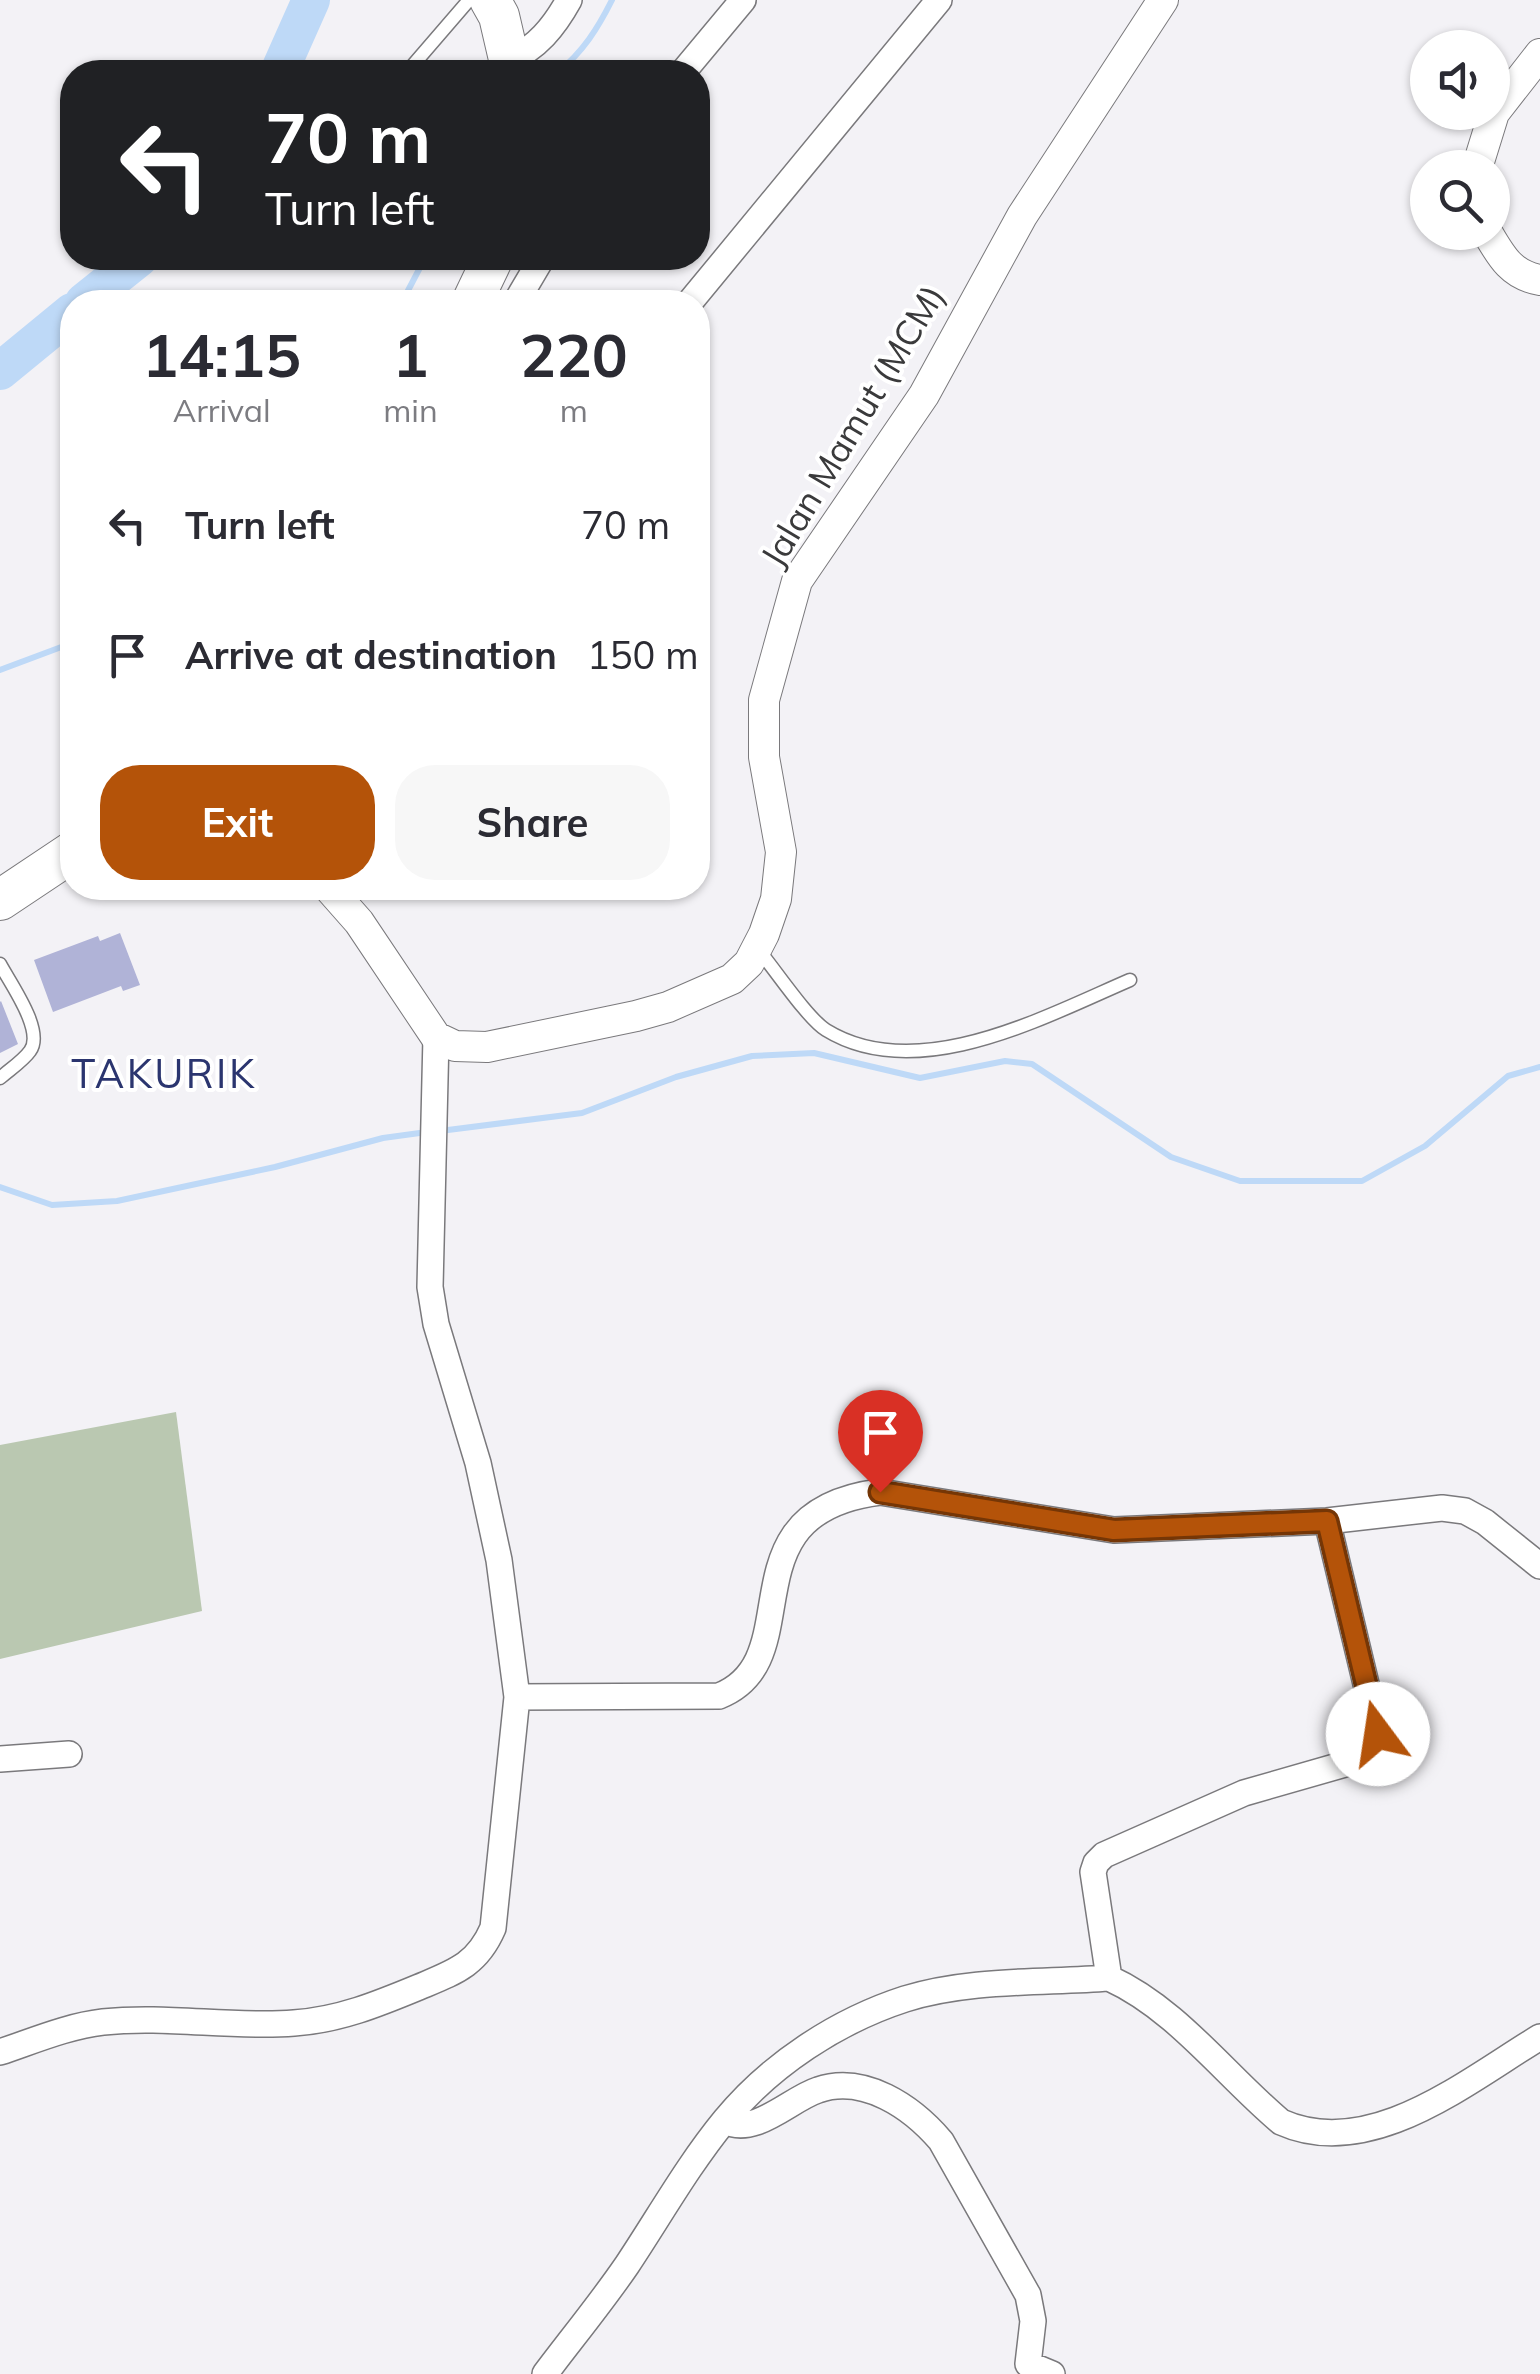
<!DOCTYPE html>
<html lang="en">
<head>
<meta charset="utf-8">
<style>
	:root { --surface:#fff; --page:#f7f7f7; --text:#2b2b33; --muted:#7c7c81; --accent:#b45309 }
	body { margin:0; font-family:Mulish,sans-serif; background:var(--page); color:var(--text); height:100vh; display:flex; flex-direction:column; font-size:38px; white-space:nowrap }
	* { box-sizing:border-box; margin:0 }
	p { font-size:32px; color:var(--muted) }
	.icon { flex:none; width:55px; height:55px; fill:none; stroke:currentColor; stroke-width:2; stroke-linecap:round; stroke-linejoin:round }
	.map { position:relative; flex:1; overflow:hidden }
	.panel { position:absolute; left:60px; top:290px; width:650px; height:610px; display:flex; flex-direction:column; background:var(--surface); border-radius:40px; box-shadow:0 2px 8px #0004 }
	.panel>* { flex:none }
	.hud { position:absolute; left:60px; top:60px; width:650px; height:210px; border-radius:40px; box-shadow:0 2px 8px #0004; background:#202124; color:#fff; overflow:hidden }
	.controls { position:absolute; left:1410px; top:30px; display:grid; gap:20px }
	.controls a { display:grid; place-items:center; width:100px; height:100px; border-radius:50%; background:var(--surface); box-shadow:0 2px 8px #0004; font-size:50px }
	.pin { position:absolute; display:grid; place-items:center; width:85px; height:85px; color:#fff; margin:-102px -42px; border-radius:50% 50% 50% 0; rotate:-45deg; box-shadow:0 0 10px #0007 }
	.pin .icon { rotate:45deg }
	.me { position:absolute; width:110px; margin:-55px; rotate:346deg; stroke-linejoin:round; filter:drop-shadow(0 0 8px #0008) }
	.turn { display:flex; align-items:center; gap:35px; height:210px; padding:0 40px; font-size:45px }
	.turn .icon { width:130px; height:130px; stroke-width:2.5 }
	.turn b { display:block; font-size:70px; line-height:85px }
	.eta { display:flex; justify-content:space-evenly; align-items:center; height:170px; text-align:center }
	.eta b { font-size:60px; font-weight:700; line-height:70px }
	.primary-button { display:flex; gap:20px; margin-top:auto; padding:20px 40px }
	.primary-button a { flex:1; height:115px; border-radius:40px; background:var(--accent); color:#fff; font-size:40px; font-weight:700; line-height:115px; text-align:center }
	.primary-button a+a { background:var(--page); color:var(--text) }
	ul { padding:0; list-style:none }
	li { display:flex; align-items:center; gap:30px; height:130px; padding:0 40px }
	li div { flex:1 }
	li b { display:block; font-size:38px }
	li em { font-style:normal }
	.map>svg:first-child { display:block }
	.green { fill:#bac8b1 }
	.lines { fill:none; stroke-linecap:round; stroke-linejoin:round }
	.stream { stroke:#bed9f7; stroke-width:6 }
	.river { stroke:#bed9f7; stroke-width:38 }
	.building { fill:#b0b3d7 }
	.service-casing { stroke:#7a797c; stroke-width:15 }
	.minor-casing { stroke:#7a797c; stroke-width:28 }
	.tertiary-casing { stroke:#7a797c; stroke-width:32 }
	.trunk-casing { stroke:#7a797c; stroke-width:42 }
	.service { stroke:#fff; stroke-width:12 }
	.minor { stroke:#fff; stroke-width:25 }
	.tertiary { stroke:#fff; stroke-width:30 }
	.trunk { stroke:#fff; stroke-width:40 }
	.route-casing { stroke:#753606; stroke-width:25 }
	.route { stroke:#b45309; stroke-width:18 }
	.labels { text-anchor:middle; stroke-width:8; stroke-linejoin:round; paint-order:stroke }
	.street-label { font-size:35px; fill:#3a3a3b; stroke:#fff }
	.quarter-label { font-size:40px; letter-spacing:2.5px; fill:#2b356f; stroke:#fff }
</style>
</head>
<body>
<div class="map">
<svg width="1540" height="2374" viewBox="0 0 1540 2374">
	<rect width="100%" height="100%" fill="#f3f2f6"/>
	<!-- green -->
	<path class="green" d="M 176,1412 L 202,1611 L 0,1659 L 0,1445 Z"/>
	<g class="lines">
		<!-- stream -->
		<path class="stream" d="M 558,72 C 583,52 598,28 612,0
			M 402,302 L 425,258
			M 0,670 L 72,643
			M 440,1131 L 582,1113 L 676,1077 L 752,1056 L 814,1053 L 920,1078 L 1005,1061 L 1032,1064 L 1171,1157 L 1240,1181 L 1362,1181 L 1425,1146 L 1508,1076 L 1540,1067
			M 0,1187 L 52,1205 L 117,1201 L 275,1167 L 383,1138 L 427,1132"/>
		<!-- river -->
		<path class="river" d="M 279,72 L 311,0
			M 84,302 L 139,258
			M 0,371 L 72,312"/>
	</g>
	<!-- building -->
	<path class="building" d="M 120,933 L 140,985 L 123,991 L 121,986 L 53,1012 L 34,960 L 98,936 L 100,941 Z
		M 1,1001 L 18,1044 L 0,1053 L 0,1002 Z"/>
	<g class="lines">
		<defs>
			<path id="service" d="M 407,72 L 469,0
				M 757,948 C 774,968 807,1018 826,1030 C 917,1086 1044,1017 1130,980
				M 0,964 C 10,983 45,1031 30,1051 C 23,1061 9,1070 0,1078"/>
			<path id="minor" d="M 509,60 C 537,48 554,27 569,0
				M 683,72 L 743,0
				M 516,302 L 542,258
				M 690,302 L 939,0
				M 517,1697 L 719,1696 C 813,1659 720,1512 880,1492 L 1114,1530 L 1327,1521 L 1442,1508 L 1465,1511 L 1485,1522 L 1540,1566
				M 0,1759 L 69,1754
				M 1109,1978 L 1093,1872 L 1096,1863 L 1104,1855 L 1244,1793 L 1359,1760 L 1376,1745 L 1378,1734 L 1327,1521
				M 0,2052 C 33,2041 68,2026 103,2022 C 166,2015 231,2028 294,2023 C 339,2020 378,2004 419,1987 C 455,1972 477,1965 493,1928 L 517,1697 L 499,1560 L 478,1463 L 436,1324 L 430,1287 L 436,1037
				M 725,2121 C 755,2137 790,2099 818,2090 C 864,2074 912,2107 941,2141 L 1028,2295 L 1033,2321 L 1028,2364 L 1052,2374
				M 545,2374 C 572,2338 601,2303 627,2265 C 659,2217 688,2165 725,2120 C 770,2065 837,2021 905,1999 C 969,1979 1042,1983 1109,1978 C 1177,2009 1224,2074 1281,2122 C 1370,2162 1467,2081 1540,2037"/>
			<path id="tertiary" d="M 1477,168 L 1494,113 L 1540,54
				M 1487,232 C 1501,256 1511,275 1540,280
				M 329,888 L 359,922 L 436,1037 L 455,1046 L 487,1047 L 636,1016 L 668,1007 L 732,979 L 749,963 L 764,934 L 776,899 L 781,852 L 764,757 L 764,700 L 797,581 L 924,395 L 1022,216 L 1163,0"/>
			<path id="trunk" d="M 490,0 L 499,16 L 512,72
				M 472,302 L 493,258
				M 0,900 L 72,852"/>
		</defs>
		<!-- service casing -->
		<use href="#service" class="service-casing"/>
		<!-- minor casing -->
		<use href="#minor" class="minor-casing"/>
		<!-- tertiary casing -->
		<use href="#tertiary" class="tertiary-casing"/>
		<!-- trunk casing -->
		<use href="#trunk" class="trunk-casing"/>
		<!-- service -->
		<use href="#service" class="service"/>
		<!-- minor -->
		<use href="#minor" class="minor"/>
		<!-- tertiary -->
		<use href="#tertiary" class="tertiary"/>
		<!-- trunk -->
		<use href="#trunk" class="trunk"/>
	</g>
	<g class="lines">
		<defs>
			<path id="route" d="M 880,1492 L 1114,1530 L 1327,1521 L 1378,1734"/>
		</defs>
		<!-- route casing -->
		<use href="#route" class="route-casing"/>
		<!-- route -->
		<use href="#route" class="route"/>
	</g>
	<g class="labels">
		<!-- street labels -->
		<g class="street-label">
			<text transform="translate(853 426) rotate(-59)" y="12">Jalan Mamut (MCM)</text>
		</g>
		<!-- quarter labels -->
		<g class="quarter-label">
			<text x="164" y="1088">TAKURIK</text>
		</g>
	</g>
</svg>
<div class="controls">
<a><svg class="icon" aria-label="sound" viewBox="0 0 24 24"><path d="M4 9h4l5-4v14l-5-4H4zM17 9q2 3 0 6"/></svg></a>
<a><svg class="icon" aria-label="search" viewBox="0 0 24 24"><circle cx="10" cy="10" r="6"/><path d="M15 15l6 6"/></svg></a>
</div>
<div class="pin" style="left:880px;top:1492px;background:#d93025"><svg class="icon" aria-label="arrive" viewBox="0 0 24 24"><path d="M6 21V4h12l-3 4 3 4H6"/></svg></div>
<svg class="me" style="left:1378px;top:1734px" viewBox="-20 -20 40 40"><circle r="19" fill="#fff"/><path d="M0-13L10 11 0 6-10 11z" fill="#b45309"/></svg>
<div class="hud">
<div class="turn"><svg class="icon" aria-label="left" viewBox="0 0 24 24"><path d="M17 20v-9H6M10 6l-5 5 5 5"/></svg><div><b>70 m</b>Turn left</div></div>
</div>
<section class="panel">
<div class="eta">
<div><b>14:15</b><p>Arrival</p></div>
<div><b>1</b><p>min</p></div>
<div><b>220</b><p>m</p></div>
</div>
<ul>
<li><svg class="icon" aria-label="left" viewBox="0 0 24 24"><path d="M17 20v-9H6M10 6l-5 5 5 5"/></svg><div><b>Turn left</b></div><em>70 m</em></li>
<li><svg class="icon" aria-label="arrive" viewBox="0 0 24 24"><path d="M6 21V4h12l-3 4 3 4H6"/></svg><div><b>Arrive at destination</b></div><em>150 m</em></li>
</ul>
<div class="primary-button"><a>Exit</a><a>Share</a></div>
</section>
</div>
</body>
</html>
